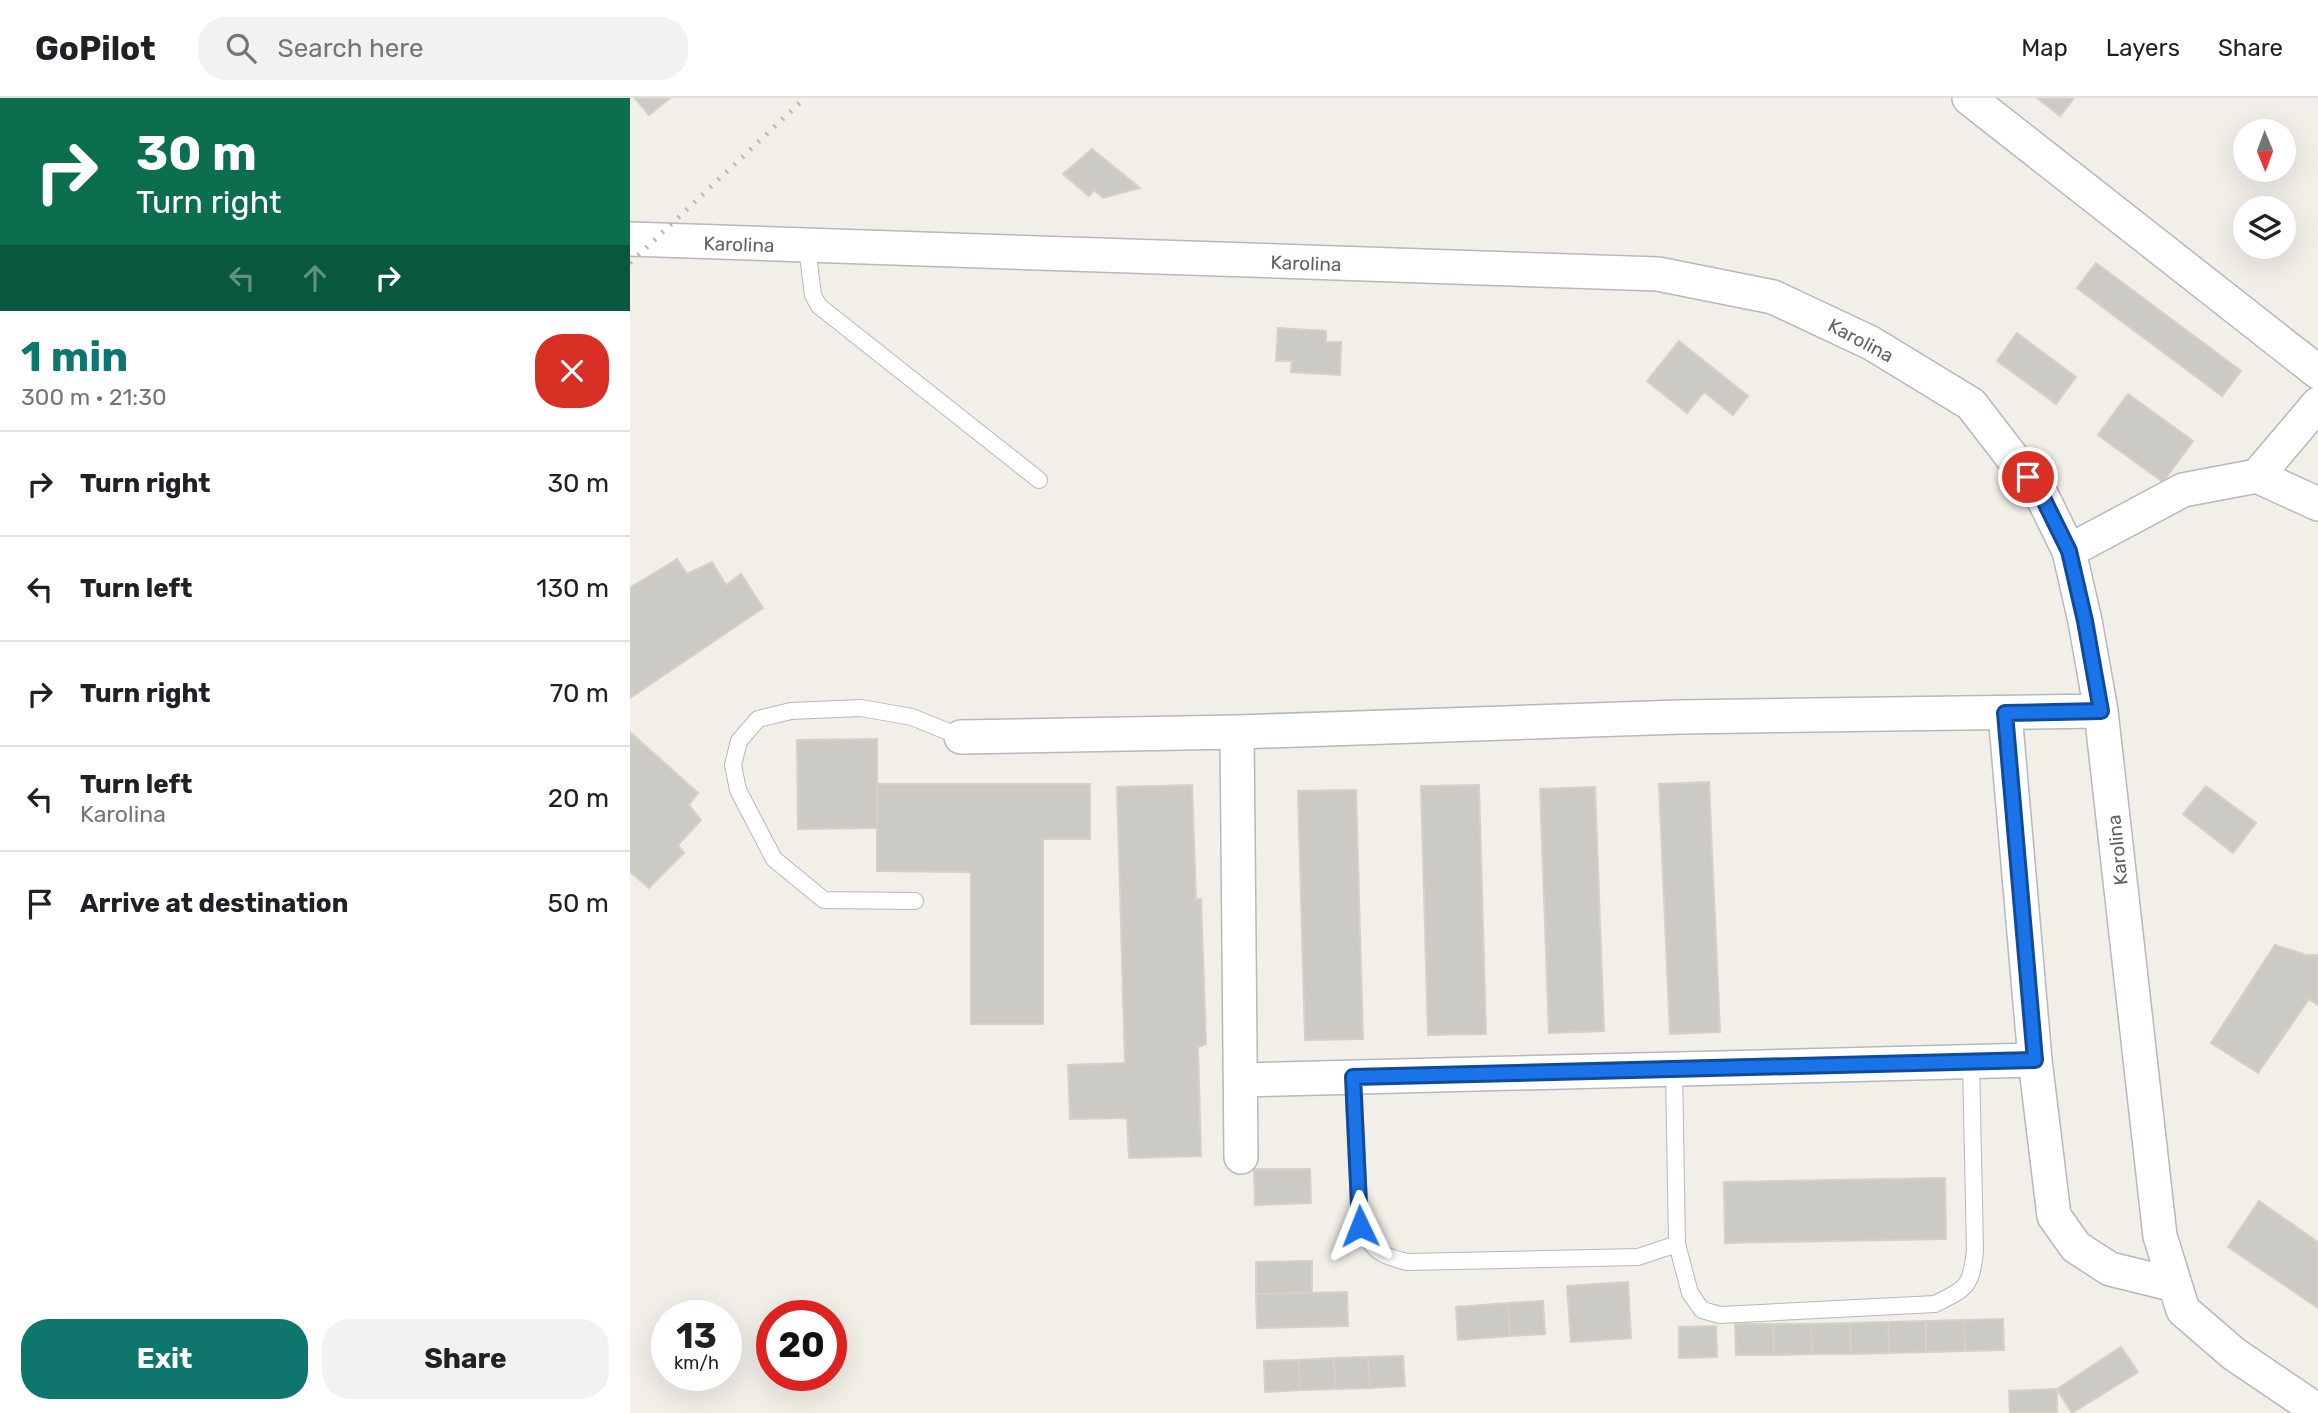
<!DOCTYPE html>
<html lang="en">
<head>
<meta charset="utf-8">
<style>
	:root { --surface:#fff; --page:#f2f2f2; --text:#202124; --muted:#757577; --line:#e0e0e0; --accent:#0f766e }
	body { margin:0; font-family:Rubik,sans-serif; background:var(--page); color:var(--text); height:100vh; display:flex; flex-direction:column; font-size:26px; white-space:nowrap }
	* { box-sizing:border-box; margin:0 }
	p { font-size:23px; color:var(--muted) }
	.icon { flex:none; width:38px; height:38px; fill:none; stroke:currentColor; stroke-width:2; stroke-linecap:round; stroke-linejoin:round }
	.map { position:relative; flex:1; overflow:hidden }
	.drawer { display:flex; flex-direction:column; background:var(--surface); width:630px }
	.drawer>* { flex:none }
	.banner { background:#0b6e4f; color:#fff; overflow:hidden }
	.needle { width:46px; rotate:179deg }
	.tools { position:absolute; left:1603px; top:21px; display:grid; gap:14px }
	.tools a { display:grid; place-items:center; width:63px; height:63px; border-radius:50%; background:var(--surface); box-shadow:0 7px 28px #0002; font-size:35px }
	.speed { position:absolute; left:21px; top:1202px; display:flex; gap:14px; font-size:35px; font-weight:700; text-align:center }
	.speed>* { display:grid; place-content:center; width:91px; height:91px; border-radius:50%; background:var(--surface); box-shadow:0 7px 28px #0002; line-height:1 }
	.speed small { font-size:18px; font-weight:400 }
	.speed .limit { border:10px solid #d22; background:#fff; color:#111 }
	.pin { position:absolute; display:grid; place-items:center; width:60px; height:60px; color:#fff; margin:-30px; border:4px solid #fff; border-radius:50%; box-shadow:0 2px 7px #0007 }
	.me { position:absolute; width:77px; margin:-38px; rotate:358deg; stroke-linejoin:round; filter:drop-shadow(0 0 5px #0008) }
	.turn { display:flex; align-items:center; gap:24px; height:147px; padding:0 21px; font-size:32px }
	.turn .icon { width:91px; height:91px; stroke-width:2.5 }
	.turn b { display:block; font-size:49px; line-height:60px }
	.lanes { display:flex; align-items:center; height:66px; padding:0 21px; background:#0003; justify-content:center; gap:35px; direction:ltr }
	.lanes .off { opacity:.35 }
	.round { display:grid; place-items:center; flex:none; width:74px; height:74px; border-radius:28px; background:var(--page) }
	.headline { display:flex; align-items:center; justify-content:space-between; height:119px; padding:0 21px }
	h1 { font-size:42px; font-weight:700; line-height:52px; color:var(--accent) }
	.button { display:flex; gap:14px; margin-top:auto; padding:14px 21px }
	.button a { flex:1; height:80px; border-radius:28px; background:var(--accent); color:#fff; font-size:28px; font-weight:700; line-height:80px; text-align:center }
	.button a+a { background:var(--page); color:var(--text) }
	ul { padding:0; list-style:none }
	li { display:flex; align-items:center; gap:21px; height:105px; padding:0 21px; border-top:2px solid var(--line) }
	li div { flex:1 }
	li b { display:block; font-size:26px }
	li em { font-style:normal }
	header { display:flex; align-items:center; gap:42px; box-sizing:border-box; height:98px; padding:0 35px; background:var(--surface); border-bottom:2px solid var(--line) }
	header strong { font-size:33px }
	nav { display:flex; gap:38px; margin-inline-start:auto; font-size:24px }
	.search { width:490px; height:63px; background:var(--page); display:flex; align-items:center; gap:18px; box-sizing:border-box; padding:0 24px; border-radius:28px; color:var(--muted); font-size:26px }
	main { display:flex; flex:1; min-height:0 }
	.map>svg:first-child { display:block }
	.building { fill:#cccac5; stroke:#d6d1c6; stroke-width:2 }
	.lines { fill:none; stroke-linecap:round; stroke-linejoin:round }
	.service-casing { stroke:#b5b8bc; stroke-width:18 }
	.minor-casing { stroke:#b5b8bc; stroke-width:36 }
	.service { stroke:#fff; stroke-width:16 }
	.minor { stroke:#fff; stroke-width:33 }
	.rail { stroke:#b6b7b8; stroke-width:5; stroke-dasharray:2 9; stroke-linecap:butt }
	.route-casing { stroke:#114b97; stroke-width:18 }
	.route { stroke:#1a73e8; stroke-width:12 }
	.labels { text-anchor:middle; stroke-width:6; stroke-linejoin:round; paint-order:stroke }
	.street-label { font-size:19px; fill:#5f6368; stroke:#fff }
</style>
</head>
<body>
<header>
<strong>GoPilot</strong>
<div class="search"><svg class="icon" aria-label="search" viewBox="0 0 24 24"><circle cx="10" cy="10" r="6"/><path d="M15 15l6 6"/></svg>Search here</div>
<nav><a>Map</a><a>Layers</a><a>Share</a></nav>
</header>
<main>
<section class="drawer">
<div class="banner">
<div class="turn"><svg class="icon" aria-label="right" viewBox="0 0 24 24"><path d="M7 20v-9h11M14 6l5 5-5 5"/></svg><div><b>30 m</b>Turn right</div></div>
<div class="lanes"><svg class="icon off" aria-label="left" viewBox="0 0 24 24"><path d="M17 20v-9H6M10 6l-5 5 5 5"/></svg><svg class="icon off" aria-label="ahead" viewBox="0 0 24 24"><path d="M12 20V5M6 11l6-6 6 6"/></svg><svg class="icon" aria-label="right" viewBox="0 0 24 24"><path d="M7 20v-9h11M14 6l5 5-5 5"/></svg></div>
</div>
<div class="headline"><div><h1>1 min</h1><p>300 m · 21:30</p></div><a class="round" style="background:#d93025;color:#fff"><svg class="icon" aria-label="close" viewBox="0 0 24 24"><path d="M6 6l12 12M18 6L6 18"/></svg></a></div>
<ul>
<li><svg class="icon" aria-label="right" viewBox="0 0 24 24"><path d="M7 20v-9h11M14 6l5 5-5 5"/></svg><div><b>Turn right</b></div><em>30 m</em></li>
<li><svg class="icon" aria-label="left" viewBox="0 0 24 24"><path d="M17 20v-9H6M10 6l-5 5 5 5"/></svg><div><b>Turn left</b></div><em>130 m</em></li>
<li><svg class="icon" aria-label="right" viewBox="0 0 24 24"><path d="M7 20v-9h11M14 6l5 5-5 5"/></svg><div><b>Turn right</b></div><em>70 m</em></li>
<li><svg class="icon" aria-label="left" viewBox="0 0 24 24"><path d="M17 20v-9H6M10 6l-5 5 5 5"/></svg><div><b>Turn left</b><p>Karolina</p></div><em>20 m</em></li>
<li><svg class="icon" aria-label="arrive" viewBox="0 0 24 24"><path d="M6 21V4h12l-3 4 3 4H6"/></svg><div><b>Arrive at destination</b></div><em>50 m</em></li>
</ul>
<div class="button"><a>Exit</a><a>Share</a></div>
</section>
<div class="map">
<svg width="1688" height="1315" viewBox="0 0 1688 1315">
	<rect width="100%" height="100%" fill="#f1efe8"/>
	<!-- building -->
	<path class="building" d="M 5,0 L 40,0 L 19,17 Z
		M 1407,0 L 1444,0 L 1430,18 Z
		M 462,51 L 510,90 L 473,100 L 464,92 L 459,98 L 433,76 Z
		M 1466,165 L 1611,273 L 1592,298 L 1447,190 Z
		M 648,230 L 696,233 L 696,244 L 711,244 L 710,277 L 661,274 L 662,263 L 646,263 Z
		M 1387,235 L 1446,279 L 1426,306 L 1367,263 Z
		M 1049,243 L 1118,298 L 1103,317 L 1074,294 L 1057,315 L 1017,283 Z
		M 1498,296 L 1563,343 L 1533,384 L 1468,337 Z
		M 47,461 L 57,476 L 82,464 L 96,487 L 111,476 L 133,510 L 0,600 L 0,490 Z
		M 0,634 L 68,695 L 59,707 L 71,722 L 48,747 L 54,755 L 19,790 L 0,774 Z
		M 247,641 L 247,730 L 168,731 L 167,642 Z
		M 1079,684 L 1090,934 L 1040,936 L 1029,686 Z
		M 247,686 L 460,686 L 460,741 L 413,741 L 413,926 L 341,926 L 341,774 L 247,773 Z
		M 562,687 L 566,801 L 571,801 L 576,946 L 568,949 L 571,1058 L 499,1060 L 497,1020 L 440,1021 L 438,967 L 495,965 L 487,689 Z
		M 849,687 L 856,936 L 798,937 L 791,688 Z
		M 1576,688 L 1626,725 L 1603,755 L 1553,716 Z
		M 965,689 L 974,933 L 919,935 L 910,691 Z
		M 726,692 L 733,941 L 675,942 L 668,693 Z
		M 1645,847 L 1676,857 L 1688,857 L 1688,907 L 1679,901 L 1628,975 L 1581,945 Z
		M 624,1071 L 680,1071 L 681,1105 L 625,1107 Z
		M 1315,1080 L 1316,1141 L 1095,1145 L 1094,1084 Z
		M 1629,1103 L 1688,1144 L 1688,1210 L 1598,1149 Z
		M 682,1163 L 682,1195 L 626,1196 L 626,1164 Z
		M 998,1184 L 1001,1240 L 941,1244 L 937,1188 Z
		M 717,1194 L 718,1228 L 627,1230 L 626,1196 Z
		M 913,1203 L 915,1236 L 880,1238 L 878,1205 Z
		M 878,1205 L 880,1238 L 828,1242 L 826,1209 Z
		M 1373,1221 L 1374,1252 L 1335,1253 L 1334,1222 Z
		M 1334,1222 L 1335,1253 L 1296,1254 L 1296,1223 Z
		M 1296,1223 L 1296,1254 L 1259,1255 L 1258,1224 Z
		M 1258,1224 L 1259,1255 L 1221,1256 L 1220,1225 Z
		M 1220,1225 L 1221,1256 L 1182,1256 L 1181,1226 Z
		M 1105,1226 L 1143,1226 L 1144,1257 L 1106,1257 Z
		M 1143,1226 L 1181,1226 L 1182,1256 L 1144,1257 Z
		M 1086,1228 L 1087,1259 L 1049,1260 L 1049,1229 Z
		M 1491,1249 L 1508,1274 L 1442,1315 L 1427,1291 Z
		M 773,1258 L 775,1288 L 740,1290 L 738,1259 Z
		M 738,1259 L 740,1290 L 705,1291 L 704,1260 Z
		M 704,1260 L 705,1291 L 670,1292 L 669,1262 Z
		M 669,1262 L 670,1292 L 635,1294 L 634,1263 Z
		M 1427,1291 L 1427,1315 L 1380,1315 L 1379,1293 Z"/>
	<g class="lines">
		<defs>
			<path id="service" d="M 177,149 L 183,197 L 189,208 L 409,382
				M 285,803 L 194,802 L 144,761 L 108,692 L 103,667 L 109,643 L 128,621 L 161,613 L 231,610 L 282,619 L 331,639
				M 1044,971 L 1047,1146 L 1060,1195 L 1072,1212 L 1090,1217 L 1305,1206 C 1337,1190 1341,1189 1345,1153 L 1341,963
				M 723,979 L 730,1128 C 745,1153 748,1157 777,1164 L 1008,1159 L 1047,1146"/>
			<path id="minor" d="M 1339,0 L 1688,274
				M 0,141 L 1028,176 L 1143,199 L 1241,245 L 1341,306 L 1412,398 L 1439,453 L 1455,523 L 1471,613 L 1530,1138 L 1553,1212 L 1604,1256 L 1688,1313
				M 1627,378 L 1688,306
				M 1439,453 L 1553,392 L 1627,378 L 1688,406
				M 1375,615 L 1405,962 L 1424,1118 L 1446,1149 L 1480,1171 L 1545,1187
				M 607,634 L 611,1059
				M 331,639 L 607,634 L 1050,619 L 1471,613
				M 611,982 L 1405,962"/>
		</defs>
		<!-- service casing -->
		<use href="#service" class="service-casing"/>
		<!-- minor casing -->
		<use href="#minor" class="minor-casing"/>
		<!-- service -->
		<use href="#service" class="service"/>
		<!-- minor -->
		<use href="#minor" class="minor"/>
		<!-- rail -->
		<path class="rail" d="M 0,165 L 175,0"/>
	</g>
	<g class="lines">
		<defs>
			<path id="route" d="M 730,1128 L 723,979 L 1405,962 L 1375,615 L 1471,613 L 1455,523 L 1439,453 L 1412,398 L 1398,379"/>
		</defs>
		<!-- route casing -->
		<use href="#route" class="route-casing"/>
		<!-- route -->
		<use href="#route" class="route"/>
	</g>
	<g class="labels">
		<!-- street labels -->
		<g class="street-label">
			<text transform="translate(109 146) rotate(2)" y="7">Karolina</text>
			<text transform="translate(676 165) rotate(2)" y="7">Karolina</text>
			<text transform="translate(1231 242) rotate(28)" y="7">Karolina</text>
			<text transform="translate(1487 752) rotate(-96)" y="7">Karolina</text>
		</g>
	</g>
</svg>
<div class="tools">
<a><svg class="needle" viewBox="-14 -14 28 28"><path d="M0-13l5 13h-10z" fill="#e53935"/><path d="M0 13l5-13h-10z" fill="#757577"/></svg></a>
<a><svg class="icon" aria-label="layers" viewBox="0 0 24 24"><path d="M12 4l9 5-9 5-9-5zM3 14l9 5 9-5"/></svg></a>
</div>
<div class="speed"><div>13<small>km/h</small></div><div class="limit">20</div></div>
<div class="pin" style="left:1398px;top:379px;background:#d93025"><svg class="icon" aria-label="arrive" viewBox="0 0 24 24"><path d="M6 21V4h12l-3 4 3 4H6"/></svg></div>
<svg class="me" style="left:730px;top:1128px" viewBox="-20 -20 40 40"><path d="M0-17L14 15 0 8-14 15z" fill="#1a73e8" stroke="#fff" stroke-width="4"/></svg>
</div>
</main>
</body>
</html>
